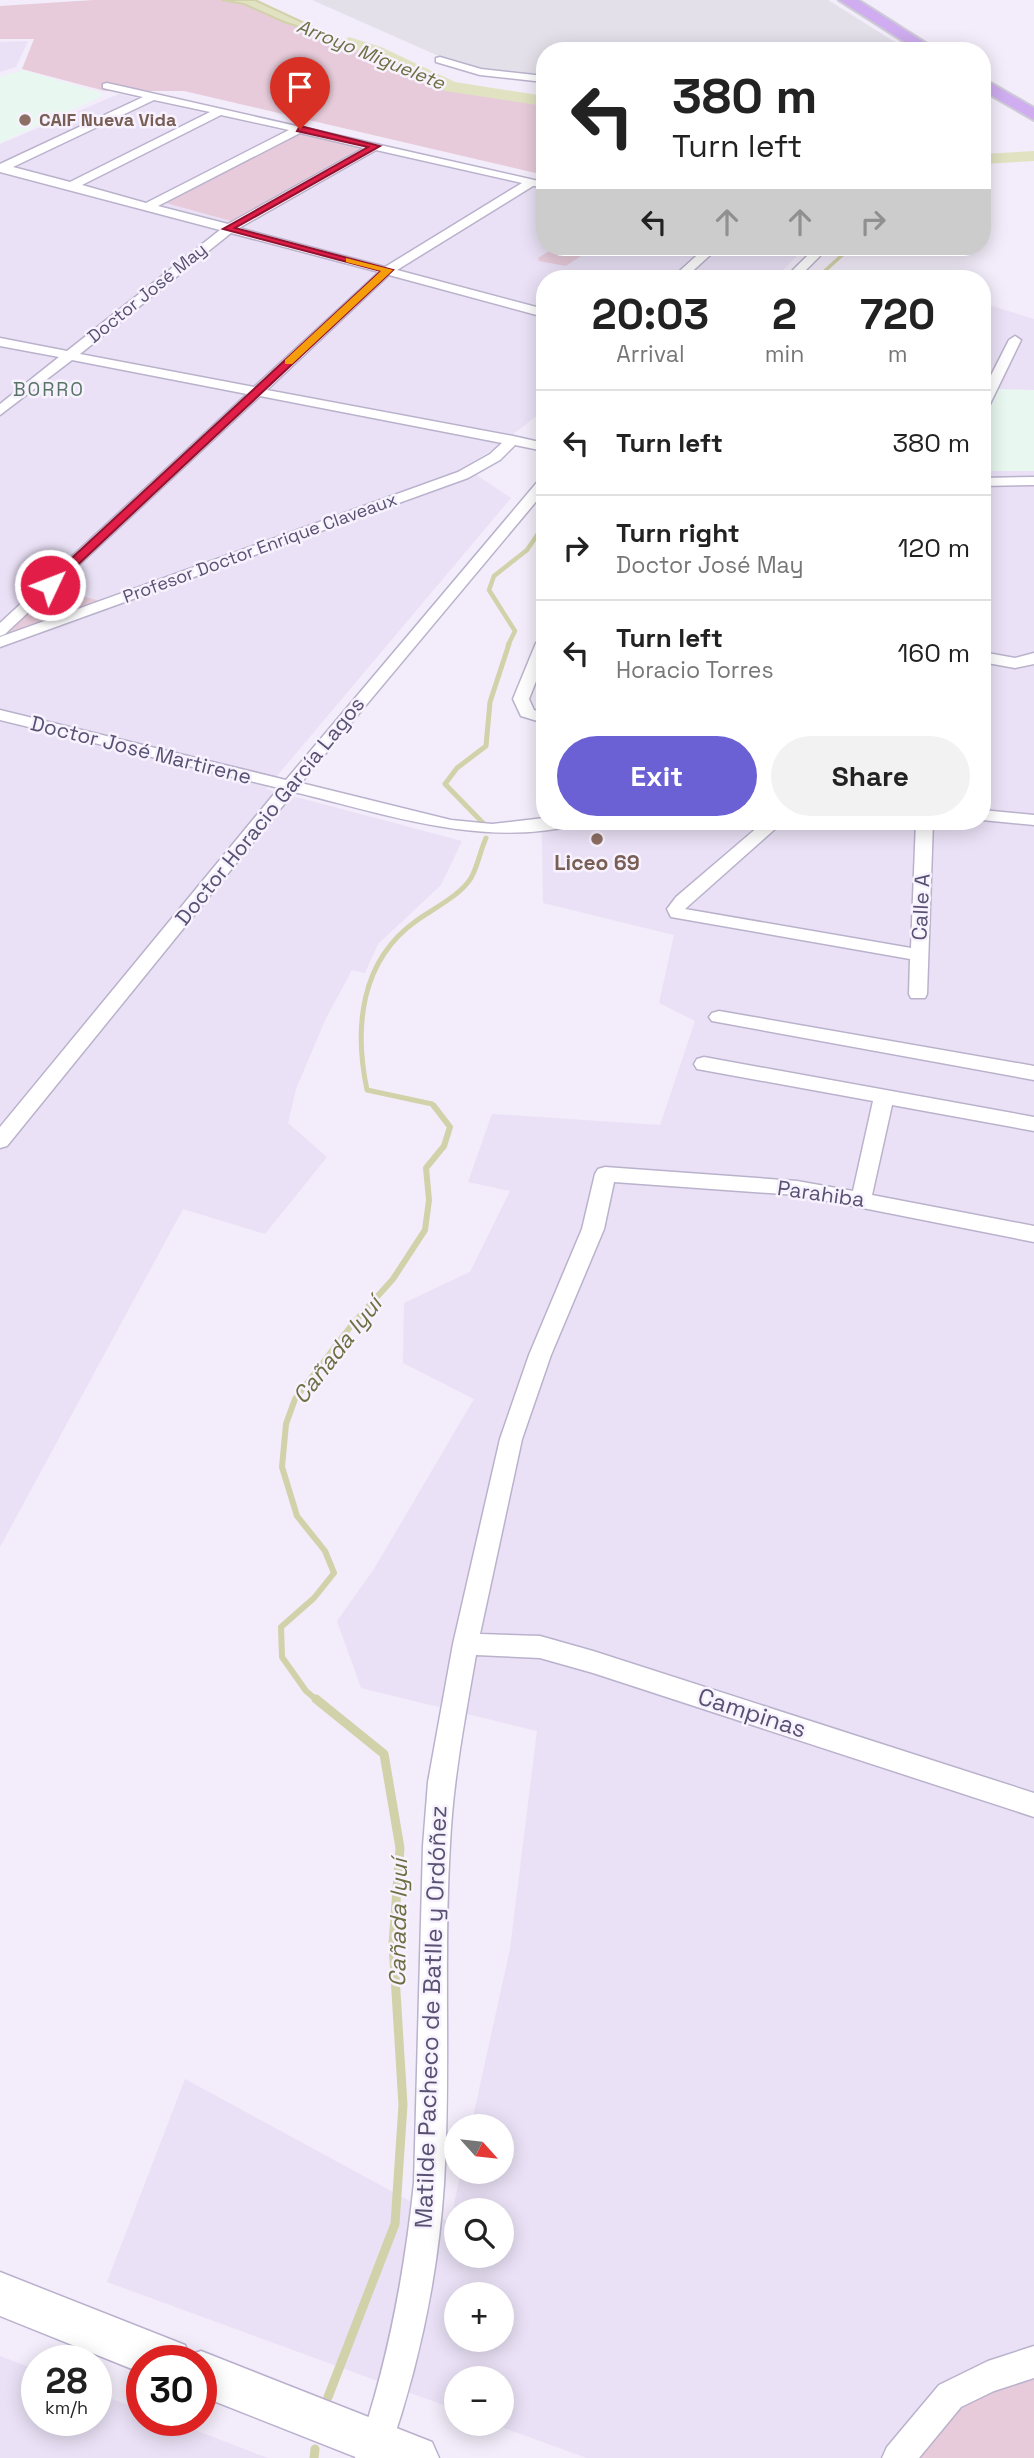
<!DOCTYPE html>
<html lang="en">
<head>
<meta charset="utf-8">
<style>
	:root { --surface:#fff; --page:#f2f2f2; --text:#222; --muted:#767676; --line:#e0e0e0; --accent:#6c61d4 }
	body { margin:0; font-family:"Space Grotesk",sans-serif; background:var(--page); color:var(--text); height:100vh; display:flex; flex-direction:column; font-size:26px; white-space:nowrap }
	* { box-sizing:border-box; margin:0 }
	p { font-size:23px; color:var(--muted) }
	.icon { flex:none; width:38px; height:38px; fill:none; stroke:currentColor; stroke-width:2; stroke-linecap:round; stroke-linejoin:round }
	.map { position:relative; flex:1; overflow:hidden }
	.panel { position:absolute; left:536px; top:270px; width:455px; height:560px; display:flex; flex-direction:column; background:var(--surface); border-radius:28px; box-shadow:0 4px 18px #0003 }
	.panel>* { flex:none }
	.guide { position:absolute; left:536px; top:42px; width:455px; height:214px; border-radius:28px; box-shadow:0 4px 18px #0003; background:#fff; color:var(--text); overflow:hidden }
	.needle { width:46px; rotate:117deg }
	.fabs { position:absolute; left:444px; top:2114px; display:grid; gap:14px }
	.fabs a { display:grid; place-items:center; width:70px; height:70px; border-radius:50%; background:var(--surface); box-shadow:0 4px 18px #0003; font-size:35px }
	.speed { position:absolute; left:21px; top:2345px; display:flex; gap:14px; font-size:35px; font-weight:700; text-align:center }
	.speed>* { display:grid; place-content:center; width:91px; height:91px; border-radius:50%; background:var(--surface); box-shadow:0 4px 18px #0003; line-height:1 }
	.speed small { font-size:18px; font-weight:400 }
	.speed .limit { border:10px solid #d22; background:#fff; color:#111 }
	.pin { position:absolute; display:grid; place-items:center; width:60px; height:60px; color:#fff; margin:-72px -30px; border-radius:50% 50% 50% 0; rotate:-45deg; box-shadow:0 0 7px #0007 }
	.pin .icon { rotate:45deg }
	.me { position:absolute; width:77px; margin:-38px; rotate:47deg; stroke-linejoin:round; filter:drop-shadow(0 0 5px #0008) }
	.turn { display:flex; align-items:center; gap:24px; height:147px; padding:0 21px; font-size:32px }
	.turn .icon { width:91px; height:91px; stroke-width:2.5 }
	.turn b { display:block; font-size:49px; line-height:60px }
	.lanes { display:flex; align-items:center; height:66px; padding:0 21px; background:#0003; justify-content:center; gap:35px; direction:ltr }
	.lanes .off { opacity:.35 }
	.eta { display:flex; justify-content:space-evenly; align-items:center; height:119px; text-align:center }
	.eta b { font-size:42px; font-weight:800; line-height:49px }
	.primary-button { display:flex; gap:14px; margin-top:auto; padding:14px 21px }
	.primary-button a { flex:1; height:80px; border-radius:42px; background:var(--accent); color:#fff; font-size:28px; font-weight:800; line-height:80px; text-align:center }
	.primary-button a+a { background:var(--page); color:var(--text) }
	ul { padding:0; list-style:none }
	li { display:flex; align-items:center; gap:21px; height:105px; padding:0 21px; border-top:2px solid var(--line) }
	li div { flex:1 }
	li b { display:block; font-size:26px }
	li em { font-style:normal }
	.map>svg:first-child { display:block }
	.residential { fill:#eae1f6; fill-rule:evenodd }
	.industrial { fill:#e4e0ea }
	.education { fill:#e8f7f0 }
	.green { fill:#e7cbda }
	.water { fill:#e1e2c2; stroke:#d1d2a9; stroke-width:2 }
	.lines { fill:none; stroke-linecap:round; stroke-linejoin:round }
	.stream-far4 { stroke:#d1d2a9; stroke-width:3.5 }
	.stream-far3 { stroke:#d1d2a9; stroke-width:4.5 }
	.stream-far2 { stroke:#d1d2a9; stroke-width:5 }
	.stream-far1 { stroke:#d1d2a9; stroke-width:6 }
	.stream { stroke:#d1d2a9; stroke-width:9 }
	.river { fill:#e1e2c2; fill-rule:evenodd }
	.minor-casing { stroke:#bab2cc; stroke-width:3 }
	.secondary-casing { stroke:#bab0ce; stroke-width:3 }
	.primary-casing { stroke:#cdcbd5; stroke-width:4 }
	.minor { fill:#fff; fill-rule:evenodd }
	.secondary { fill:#fff; fill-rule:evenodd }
	.primary { fill:#cfadf0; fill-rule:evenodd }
	.route { fill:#e11d48; stroke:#92132f; stroke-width:2 }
	.slow { fill:#f59e0b }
	.education-dot { fill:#8d6e63; stroke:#f7f2fd; stroke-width:2.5 }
	.labels { text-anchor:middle; stroke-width:5; stroke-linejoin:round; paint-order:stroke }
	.far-education-label { font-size:18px; font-weight:bold; fill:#785e54; stroke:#f7f2fd; text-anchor:start }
	.far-street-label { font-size:18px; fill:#595173; stroke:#f7f2fd }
	.far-water-label { font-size:19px; font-style:italic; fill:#6d6f43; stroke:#f7f2fd }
	.far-neighbourhood-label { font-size:19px; letter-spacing:2px; fill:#577466; stroke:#f7f2fd }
	.street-label { font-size:21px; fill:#595173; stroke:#f7f2fd }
	.education-label { font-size:21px; font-weight:bold; fill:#785e54; stroke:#f7f2fd }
	.water-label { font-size:23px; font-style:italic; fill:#6d6f43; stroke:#f7f2fd }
	.near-street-label { font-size:24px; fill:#595173; stroke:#f7f2fd }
</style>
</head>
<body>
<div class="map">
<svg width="1034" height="2458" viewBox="0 0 1034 2458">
	<rect width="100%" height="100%" fill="#f3ecfa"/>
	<!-- residential -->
	<path class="residential" d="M 28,41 L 16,67 L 0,72 L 0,42 Z
		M 119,94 L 544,189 L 544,247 L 795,247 L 801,252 L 775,278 L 544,278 L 544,410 L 497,447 L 464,467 L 511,498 L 266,789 L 462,841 L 441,885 L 378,944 L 365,973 L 352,970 L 326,1018 L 296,1089 L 288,1123 L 327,1157 L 265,1234 L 183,1209 L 0,1547 L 0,144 Z
		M 982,303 L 1034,319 L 1034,2458 L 587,2458 L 493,2424 L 502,2424 L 502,2378 L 457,2378 L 457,2410 L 107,2282 L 185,2079 L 450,2223 L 461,2172 L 502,2172 L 502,2126 L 471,2126 L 510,1949 L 537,1731 L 361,1688 L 337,1621 L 374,1569 L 474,1399 L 403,1363 L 404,1303 L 470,1272 L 510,1191 L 468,1182 L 492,1114 L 660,1125 L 695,1021 L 659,1003 L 674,935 L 543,903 L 540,738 L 544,731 L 544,821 L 982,821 ZM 457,2210 L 502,2210 L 502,2256 L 457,2256 ZM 457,2294 L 502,2294 L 502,2340 L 457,2340 Z
		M 0,2356 L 37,2370 L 37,2420 L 96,2420 L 96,2393 L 142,2410 L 142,2420 L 169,2420 L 268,2458 L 0,2458 Z"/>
	<!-- industrial -->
	<path class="industrial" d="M 312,0 L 828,0 L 909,51 L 544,51 L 544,76 L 494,71 L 450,61 Z"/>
	<!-- education -->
	<path class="education" d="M 23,70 L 102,93 L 102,96 L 0,143 L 0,77 Z
		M 997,389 L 1034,390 L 1034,471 L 982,471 L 982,416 Z"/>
	<!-- green -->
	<path class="green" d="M 94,0 L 222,0 L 244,4 L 284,22 L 312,31 L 331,42 L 360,48 L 391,59 L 451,87 L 544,101 L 544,175 L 184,91 L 105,91 L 22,69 L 34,39 L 0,39 L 0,6 Z
		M 299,131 L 365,146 L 231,221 L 166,203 Z
		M 556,247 L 594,247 L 566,266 L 539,261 L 538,258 Z
		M 61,591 L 101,601 L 1,636 L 44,596 Z
		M 1034,2378 L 1034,2458 L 911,2458 L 963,2398 Z"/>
	<!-- water -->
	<path class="water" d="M 222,0 L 255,0 L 341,40 L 369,45 L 384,52 L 391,59 L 360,48 L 331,42 L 312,31 L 284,22 L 244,4 Z"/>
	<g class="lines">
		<!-- stream-far4 -->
		<path class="stream-far4" d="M 817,278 L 851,247"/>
		<!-- stream-far3 -->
		<path class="stream-far3" d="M 508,645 L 515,631 L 489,590 L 494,576 L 527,550 L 544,525"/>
		<!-- stream-far2 -->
		<path class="stream-far2" d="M 484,824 L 445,784 L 457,768 L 486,746 L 490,702 L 509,644
			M 435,1108 L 432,1104 L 367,1090 C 354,1028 360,961 416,921 C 432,909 460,896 471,878 C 478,866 480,851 486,838"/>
		<!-- stream-far1 -->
		<path class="stream-far1" d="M 318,1701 L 306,1691 L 282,1657 L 281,1627 L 314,1598 L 334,1573 L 325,1551 L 297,1516 L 282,1467 L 286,1424 L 295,1399 L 351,1326 L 393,1279 L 425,1230 L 429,1200 L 426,1168 L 444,1146 L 450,1127 L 434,1106"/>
		<!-- stream -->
		<path class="stream" d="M 316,1699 L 384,1754 L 400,1848 L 393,1944 L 403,2105 L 395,2224 L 328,2397
			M 314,2458 L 315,2449"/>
		<!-- river -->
		<path class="river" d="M 349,37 L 381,47 L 455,82 L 544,96 L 544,106 L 445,91 L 369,55 L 343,45 L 341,42 Z
			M 1034,151 L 1034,161 L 982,164 L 982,154 Z"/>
		<defs>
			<path id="minor" d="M 440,57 L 481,69 L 544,76 L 544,82 L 480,75 L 436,62 L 436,58 Z
				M 107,83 L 543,182 L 543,186 L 533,186 L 397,270 L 544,309 L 544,317 L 389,275 L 267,390 L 513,436 L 544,443 L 544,451 L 515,445 L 500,460 L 468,478 L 0,647 L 0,637 L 458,472 L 490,454 L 502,443 L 260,396 L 5,634 L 0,636 L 0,623 L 247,394 L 72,360 L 0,415 L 0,404 L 59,357 L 0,346 L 0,338 L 67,351 L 220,230 L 0,172 L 0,164 L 143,97 L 103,88 L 103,84 ZM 154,100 L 210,112 L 70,182 L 13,167 ZM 221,115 L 289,130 L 146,203 L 82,185 ZM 300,133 L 364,148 L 228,224 L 158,206 ZM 376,150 L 522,183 L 385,267 L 239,228 ZM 231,233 L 379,272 L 254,387 L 80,354 Z
				M 706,247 L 719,247 L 685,278 L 672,278 Z
				M 804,247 L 818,247 L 820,256 L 798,278 L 785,278 L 808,255 Z
				M 1015,336 L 1021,340 L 989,406 L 982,410 L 982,393 L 1009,340 Z
				M 1034,477 L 1034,485 L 982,486 L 982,478 Z
				M 544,479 L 544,492 L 301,783 L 451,820 L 492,824 L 544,818 L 544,821 L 578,821 L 576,825 C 480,848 386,814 294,792 L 7,1146 L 0,1148 L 0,1127 L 279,788 L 0,720 L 0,710 L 286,780 L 539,480 Z
				M 544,638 L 544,661 L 529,699 L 534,710 L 544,713 L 544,723 L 521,716 L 513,699 L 536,643 Z
				M 982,652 L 1015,658 L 1034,653 L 1034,664 L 1015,668 L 982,662 Z
				M 982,810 L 1034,815 L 1034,825 L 982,820 Z
				M 765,821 L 784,821 L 685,909 L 911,948 L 916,821 L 933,821 L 927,994 L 925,998 L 911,998 L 909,994 L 910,959 L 671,917 L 667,909 L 676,897 Z
				M 719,1011 L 1034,1066 L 1034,1080 L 712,1021 L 709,1017 L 712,1013 Z
				M 704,1057 L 1034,1117 L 1034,1131 L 892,1105 L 872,1195 L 1034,1226 L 1034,1242 L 797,1195 L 614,1182 L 604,1229 L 551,1355 L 522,1439 L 480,1634 L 540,1636 L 593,1651 L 1034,1793 L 1034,1817 L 593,1673 L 540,1658 L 476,1655 C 465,1718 453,1780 450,1844 C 443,1957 451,2071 444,2184 C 438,2277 418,2370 387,2458 L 355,2458 C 387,2368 404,2277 414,2183 L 423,1846 L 428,1782 L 453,1644 L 500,1439 L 529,1355 L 582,1229 L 595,1174 L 598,1169 L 605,1167 L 797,1181 L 853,1191 L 873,1101 L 697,1069 L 694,1064 L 697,1059 Z
				M 1034,2346 L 1034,2378 L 994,2391 L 961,2407 L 919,2458 L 882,2458 L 887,2447 L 939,2385 L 988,2361 Z"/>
			<path id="secondary" d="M 0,2272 L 185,2345 L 189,2355 L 201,2351 L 432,2442 L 439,2458 L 358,2458 L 201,2396 L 201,2361 L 142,2361 L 142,2373 L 0,2316 Z"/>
			<path id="primary" d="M 839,0 L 858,0 L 938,51 L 919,51 Z
				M 982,78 L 1034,108 L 1034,120 L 982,90 Z"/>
		</defs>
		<!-- minor casing -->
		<use href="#minor" class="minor-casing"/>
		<!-- secondary casing -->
		<use href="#secondary" class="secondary-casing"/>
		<!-- primary casing -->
		<use href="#primary" class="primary-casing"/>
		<!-- minor -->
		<use href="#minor" class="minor"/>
		<!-- secondary -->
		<use href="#secondary" class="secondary"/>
		<!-- primary -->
		<use href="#primary" class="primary"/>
	</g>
	<!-- route -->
	<path class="route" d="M 300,126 L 380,146 L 235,228 L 393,270 L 54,587 L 46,587 L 46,582 L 381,271 L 223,229 L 368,147 L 297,131 Z"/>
	<!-- slow -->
	<path class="slow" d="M 346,258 L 393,270 L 292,364 L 285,364 L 285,360 L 381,271 L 346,262 Z"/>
	<!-- markers -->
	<g class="education-dot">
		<circle cx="25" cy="120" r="7"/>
		<circle cx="597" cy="839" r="7"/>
	</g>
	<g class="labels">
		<!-- far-education labels -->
		<g class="far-education-label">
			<text x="39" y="126">CAIF Nueva Vida</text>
		</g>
		<!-- far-street labels -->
		<g class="far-street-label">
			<text transform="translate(147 293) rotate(-39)" y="6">Doctor José May</text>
			<text transform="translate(260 548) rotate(-20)" y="6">Profesor Doctor Enrique Claveaux</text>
		</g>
		<!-- far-water labels -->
		<g class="far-water-label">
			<text transform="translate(371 54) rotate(22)" y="7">Arroyo Miguelete</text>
		</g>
		<!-- far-neighbourhood labels -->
		<g class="far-neighbourhood-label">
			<text x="49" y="396">BORRO</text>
		</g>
		<!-- street labels -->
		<g class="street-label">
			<text transform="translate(141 750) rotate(14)" y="7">Doctor José Martirene</text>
			<text transform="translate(270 811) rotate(-51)" y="7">Doctor Horacio García Lagos</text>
			<text transform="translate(921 907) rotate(-87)" y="7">Calle A</text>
			<text transform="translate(821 1194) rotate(8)" y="7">Parahiba</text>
		</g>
		<!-- education labels -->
		<g class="education-label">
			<text x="597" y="870">Liceo 69</text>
		</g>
		<!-- water labels -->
		<g class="water-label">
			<text transform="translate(337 1350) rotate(-52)" y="8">Cañada Iyuí</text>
			<text transform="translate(398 1923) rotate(-89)" y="8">Cañada Iyuí</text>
		</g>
		<!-- near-street labels -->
		<g class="near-street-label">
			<text transform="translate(752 1713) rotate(18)" y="8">Campinas</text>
			<text transform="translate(431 2017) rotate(-88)" y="8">Matilde Pacheco de Batlle y Ordóñez</text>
		</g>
	</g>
</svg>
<div class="fabs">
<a><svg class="needle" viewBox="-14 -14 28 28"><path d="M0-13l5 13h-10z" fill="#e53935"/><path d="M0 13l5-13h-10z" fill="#767676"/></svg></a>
<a><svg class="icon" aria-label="search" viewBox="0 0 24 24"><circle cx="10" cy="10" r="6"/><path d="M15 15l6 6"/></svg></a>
<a>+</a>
<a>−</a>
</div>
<div class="speed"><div>28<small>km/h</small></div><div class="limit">30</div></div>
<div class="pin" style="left:300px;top:129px;background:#d93025"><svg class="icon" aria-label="arrive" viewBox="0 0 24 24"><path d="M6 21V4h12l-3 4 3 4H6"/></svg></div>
<svg class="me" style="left:50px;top:585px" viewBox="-20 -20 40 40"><circle r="17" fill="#e11d48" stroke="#fff" stroke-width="3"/><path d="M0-11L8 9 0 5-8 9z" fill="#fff"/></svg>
<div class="guide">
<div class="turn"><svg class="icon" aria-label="left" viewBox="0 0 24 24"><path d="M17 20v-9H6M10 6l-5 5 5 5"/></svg><div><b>380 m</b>Turn left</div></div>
<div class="lanes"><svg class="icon" aria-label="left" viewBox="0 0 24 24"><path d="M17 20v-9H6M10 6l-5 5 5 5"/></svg><svg class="icon off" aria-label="ahead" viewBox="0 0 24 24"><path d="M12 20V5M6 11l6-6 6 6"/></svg><svg class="icon off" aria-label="ahead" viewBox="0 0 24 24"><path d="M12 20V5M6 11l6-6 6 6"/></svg><svg class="icon off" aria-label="right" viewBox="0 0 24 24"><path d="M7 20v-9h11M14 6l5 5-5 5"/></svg></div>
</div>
<section class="panel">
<div class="eta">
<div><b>20:03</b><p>Arrival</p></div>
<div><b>2</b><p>min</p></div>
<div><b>720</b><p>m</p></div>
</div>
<ul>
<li><svg class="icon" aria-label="left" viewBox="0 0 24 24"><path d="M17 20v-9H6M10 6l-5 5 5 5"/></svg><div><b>Turn left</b></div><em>380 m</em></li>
<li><svg class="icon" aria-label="right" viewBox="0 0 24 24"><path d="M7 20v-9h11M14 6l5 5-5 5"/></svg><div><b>Turn right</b><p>Doctor José May</p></div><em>120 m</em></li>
<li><svg class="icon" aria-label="left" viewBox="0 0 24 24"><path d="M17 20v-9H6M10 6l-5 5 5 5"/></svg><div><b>Turn left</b><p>Horacio Torres</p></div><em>160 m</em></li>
</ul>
<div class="primary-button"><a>Exit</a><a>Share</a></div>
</section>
</div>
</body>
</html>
